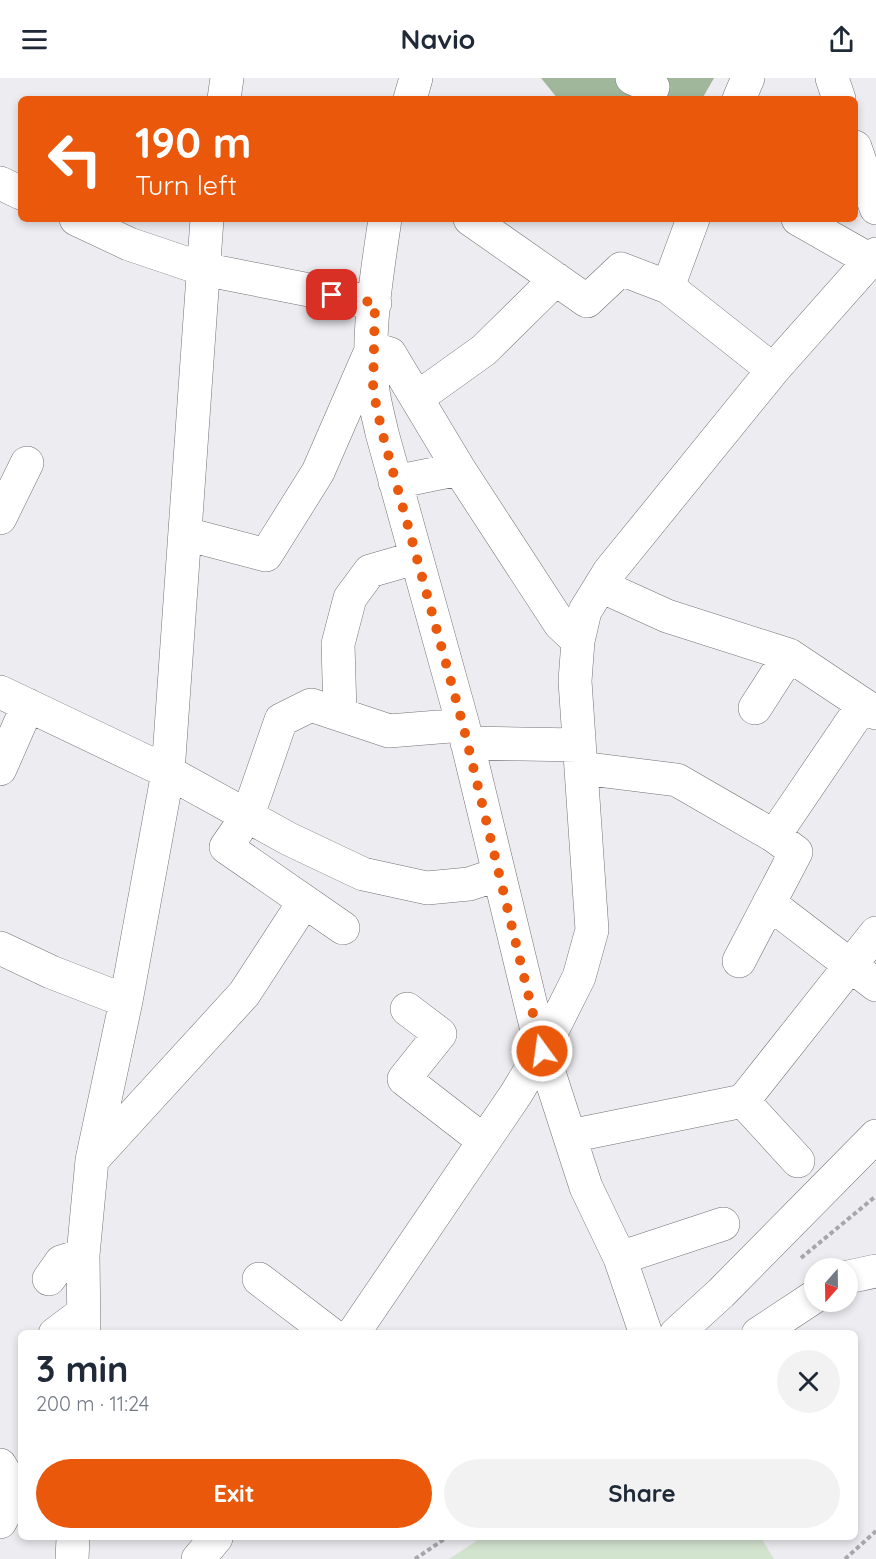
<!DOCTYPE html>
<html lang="en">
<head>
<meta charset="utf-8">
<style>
	:root { --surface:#fff; --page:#f2f2f3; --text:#1f2937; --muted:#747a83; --accent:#ea580c }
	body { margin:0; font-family:Quicksand,sans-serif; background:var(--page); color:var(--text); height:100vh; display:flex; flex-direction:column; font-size:22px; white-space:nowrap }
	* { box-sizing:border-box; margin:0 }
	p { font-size:20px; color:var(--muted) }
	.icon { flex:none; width:33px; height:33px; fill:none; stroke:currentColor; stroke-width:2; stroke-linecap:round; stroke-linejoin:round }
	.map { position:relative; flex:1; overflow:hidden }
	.sheet { position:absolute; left:18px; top:1252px; width:840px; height:210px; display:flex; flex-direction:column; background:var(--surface); border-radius:9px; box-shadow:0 3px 9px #0003 }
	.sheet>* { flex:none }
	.hud { position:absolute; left:18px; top:18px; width:840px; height:126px; border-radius:9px; box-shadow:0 3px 9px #0003; background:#ea580c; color:#fff; overflow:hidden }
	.needle { width:39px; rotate:200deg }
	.buttons { position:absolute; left:804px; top:1180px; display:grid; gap:12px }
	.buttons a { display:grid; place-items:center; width:54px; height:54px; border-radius:50%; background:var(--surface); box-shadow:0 3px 9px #0003; font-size:30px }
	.pin { position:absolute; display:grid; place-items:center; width:51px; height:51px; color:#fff; margin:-26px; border-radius:12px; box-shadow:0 3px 9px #0006 }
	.me { position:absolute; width:66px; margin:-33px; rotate:346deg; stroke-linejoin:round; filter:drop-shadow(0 0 4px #0008) }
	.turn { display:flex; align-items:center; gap:21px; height:126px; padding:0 18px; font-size:27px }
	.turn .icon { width:78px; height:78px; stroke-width:2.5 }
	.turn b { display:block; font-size:42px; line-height:51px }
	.round { display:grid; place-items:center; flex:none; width:63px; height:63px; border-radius:32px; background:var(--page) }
	.headline { display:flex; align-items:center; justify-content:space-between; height:102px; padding:0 18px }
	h1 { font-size:36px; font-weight:700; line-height:45px }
	.primary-button { display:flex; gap:12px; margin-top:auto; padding:12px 18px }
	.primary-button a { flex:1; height:69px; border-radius:36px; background:var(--accent); color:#fff; font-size:24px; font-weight:700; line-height:69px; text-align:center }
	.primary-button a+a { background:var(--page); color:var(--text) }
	header { display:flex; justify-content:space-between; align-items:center; height:78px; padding:0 18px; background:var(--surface); font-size:27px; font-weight:700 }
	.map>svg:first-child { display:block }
	.green { fill:#d2e3ce }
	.forest { fill:#a0b79b }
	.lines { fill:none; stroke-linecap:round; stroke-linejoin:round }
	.minor-casing { stroke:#737275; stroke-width:34 }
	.major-casing { stroke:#737275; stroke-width:34 }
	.path { stroke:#a7a6a9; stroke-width:4; stroke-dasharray:4.5 3; stroke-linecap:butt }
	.minor { stroke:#fff; stroke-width:33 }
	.major { stroke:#fff; stroke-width:33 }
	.route { stroke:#ea580c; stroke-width:10; stroke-dasharray:0 18 }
</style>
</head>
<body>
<header><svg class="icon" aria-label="menu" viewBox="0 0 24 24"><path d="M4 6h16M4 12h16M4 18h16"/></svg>Navio<svg class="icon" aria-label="share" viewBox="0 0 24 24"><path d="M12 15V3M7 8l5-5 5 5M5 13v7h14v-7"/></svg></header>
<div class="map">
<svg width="876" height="1481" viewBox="0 0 876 1481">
	<rect width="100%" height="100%" fill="#edecf0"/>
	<!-- green -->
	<path class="green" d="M 481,1460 L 761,1460 L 774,1481 L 449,1481 Z"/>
	<!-- forest -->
	<path class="forest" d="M 541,0 L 714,0 L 702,21 L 558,21 Z"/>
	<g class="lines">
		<defs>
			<path id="minor" d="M 632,0 L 653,9 L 647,21
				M 224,21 L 227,0
				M 410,21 L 416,0
				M 739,21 L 748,0
				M 0,105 L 21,115
				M 76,141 L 129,166 L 203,191 L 375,225
				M 385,141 C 377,195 366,259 373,313 C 375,327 379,341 382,355 L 463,647 L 542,973 L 586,1109 L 620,1180 L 646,1256
				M 470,141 L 587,223 L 621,191 L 668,209 L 773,292
				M 798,141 L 870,182
				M 668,209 L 693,141
				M 417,320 L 484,272 L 556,201
				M 395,404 L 459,391
				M 0,440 L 27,385
				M 186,456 L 266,477 L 318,394 L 372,270 L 390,276 L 459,391 L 560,546 L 578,563
				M 601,508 L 667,538 L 789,577 L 876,635
				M 0,614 L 168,694 L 289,761 L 363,796 L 427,810 L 469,806 L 499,796
				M 755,630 L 789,577
				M 340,635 L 338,566 L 350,520 L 370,493 L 415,480
				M 467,665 L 579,667
				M 581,690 L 677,702 L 774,758 L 796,774 L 739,883
				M 0,691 L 28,627
				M 774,758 L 863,627
				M 769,825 L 876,907
				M 343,850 L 226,769 L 248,737 L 281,642 L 311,627 L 389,653 L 463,647
				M 0,870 L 51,894 L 126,923
				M 407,931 L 440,956 L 404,1001 L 484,1063
				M 743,1023 L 798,1083
				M 570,1058 L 743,1023 L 876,855
				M 93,1081 L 244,916 L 304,824
				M 620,1180 L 723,1146
				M 848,1199 L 876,1193
				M 49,1201 L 61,1184 L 83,1177
				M 259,1201 L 331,1256
				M 55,1256 L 83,1235
				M 84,1256 L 83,1177 L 92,1082 L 126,923 L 168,694 L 207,141
				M 353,1256 L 516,1016 L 542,973 L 579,899 L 592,852 L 575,603 L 578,563 L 585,533 L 609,494 L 773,292 L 876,176
				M 676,1256 L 721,1215 L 876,1058
				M 758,1256 L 814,1219
				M 0,1387 L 16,1415
				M 0,1444 L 16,1415 L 21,1414
				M 72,1481 L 73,1460
				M 198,1481 L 216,1460"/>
			<path id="major" d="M 832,0 L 839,21
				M 855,69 L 876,130"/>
		</defs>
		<!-- minor casing -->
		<use href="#minor" class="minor-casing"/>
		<!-- major casing -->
		<use href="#major" class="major-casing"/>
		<!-- path -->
		<path class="path" d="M 801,1180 L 876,1118
			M 415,1481 L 446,1460
			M 845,1481 L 876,1453"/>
		<!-- minor -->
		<use href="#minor" class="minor"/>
		<!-- major -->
		<use href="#major" class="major"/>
	</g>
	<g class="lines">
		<!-- route -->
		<path class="route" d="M 332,217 L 375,225 L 373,312 L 382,354 L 463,647 L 542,973"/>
	</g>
</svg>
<div class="buttons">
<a><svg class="needle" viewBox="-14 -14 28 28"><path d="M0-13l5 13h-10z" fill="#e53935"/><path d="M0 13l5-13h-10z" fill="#747a83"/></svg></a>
</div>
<div class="pin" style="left:332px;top:217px;background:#d93025"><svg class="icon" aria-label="arrive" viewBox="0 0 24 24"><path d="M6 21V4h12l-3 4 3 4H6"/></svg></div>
<svg class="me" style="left:542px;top:973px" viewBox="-20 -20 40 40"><circle r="17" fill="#ea580c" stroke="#fff" stroke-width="3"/><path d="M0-11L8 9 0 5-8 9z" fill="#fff"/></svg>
<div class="hud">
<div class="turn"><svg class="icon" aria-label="left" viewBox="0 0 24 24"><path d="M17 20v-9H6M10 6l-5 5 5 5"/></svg><div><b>190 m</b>Turn left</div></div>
</div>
<section class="sheet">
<div class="headline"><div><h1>3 min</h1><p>200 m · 11:24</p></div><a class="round"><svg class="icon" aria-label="close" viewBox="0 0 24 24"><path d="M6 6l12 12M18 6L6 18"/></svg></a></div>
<div class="primary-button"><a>Exit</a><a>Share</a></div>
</section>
</div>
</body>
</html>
